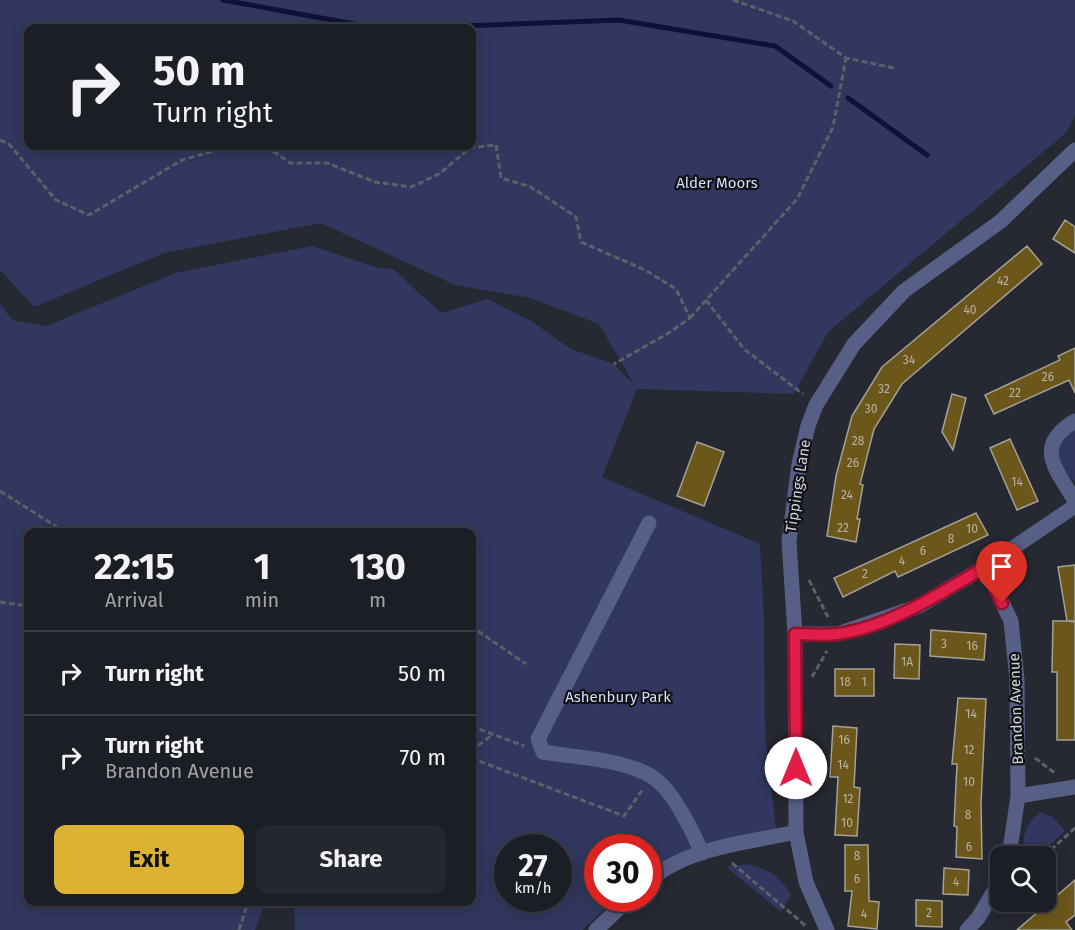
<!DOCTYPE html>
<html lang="en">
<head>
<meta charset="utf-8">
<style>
	:root { --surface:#1c1e26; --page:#25272e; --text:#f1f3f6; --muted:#a0a2a7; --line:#3a3c43; --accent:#dcb233 }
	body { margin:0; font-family:"Fira Sans",sans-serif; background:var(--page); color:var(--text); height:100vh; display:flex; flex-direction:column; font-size:22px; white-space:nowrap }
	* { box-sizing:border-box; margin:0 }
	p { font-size:20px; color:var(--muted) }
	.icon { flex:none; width:33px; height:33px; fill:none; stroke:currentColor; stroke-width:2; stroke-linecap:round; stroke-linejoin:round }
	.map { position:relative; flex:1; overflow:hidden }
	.panel { position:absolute; left:24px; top:528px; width:452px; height:378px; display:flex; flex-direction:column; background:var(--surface); border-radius:12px; box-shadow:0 3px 15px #0003,0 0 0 2px var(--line) }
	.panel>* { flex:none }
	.top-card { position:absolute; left:24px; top:24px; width:452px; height:126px; border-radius:12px; box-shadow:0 3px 15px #0003,0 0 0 2px var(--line); background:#1c1e26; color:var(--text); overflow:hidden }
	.tools { position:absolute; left:990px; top:846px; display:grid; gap:12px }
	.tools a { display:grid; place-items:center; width:66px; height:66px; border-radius:12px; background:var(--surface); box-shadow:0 3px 15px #0003,0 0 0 2px var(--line); font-size:30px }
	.speed { position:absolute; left:494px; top:834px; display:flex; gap:12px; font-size:30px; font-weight:700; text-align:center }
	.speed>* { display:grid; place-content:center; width:78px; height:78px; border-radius:50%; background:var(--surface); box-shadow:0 3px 15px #0003,0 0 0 2px var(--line); line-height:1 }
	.speed small { font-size:15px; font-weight:400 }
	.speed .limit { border:9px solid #d22; background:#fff; color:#111 }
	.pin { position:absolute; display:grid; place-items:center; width:51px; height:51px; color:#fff; margin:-62px -26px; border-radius:50% 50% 50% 0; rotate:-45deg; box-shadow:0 0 6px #0007 }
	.pin .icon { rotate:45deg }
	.me { position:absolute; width:66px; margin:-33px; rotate:0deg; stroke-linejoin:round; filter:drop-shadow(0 0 4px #0008) }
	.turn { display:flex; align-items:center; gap:21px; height:126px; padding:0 30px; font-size:27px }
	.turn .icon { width:78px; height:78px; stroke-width:2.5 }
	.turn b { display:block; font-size:42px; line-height:51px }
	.eta { display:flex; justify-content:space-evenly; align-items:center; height:102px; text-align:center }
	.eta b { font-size:36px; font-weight:700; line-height:42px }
	.button { display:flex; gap:12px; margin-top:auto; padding:12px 30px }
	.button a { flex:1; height:69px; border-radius:12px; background:var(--accent); color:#111; font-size:24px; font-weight:700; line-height:69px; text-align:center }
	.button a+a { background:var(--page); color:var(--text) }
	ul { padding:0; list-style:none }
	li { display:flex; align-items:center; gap:18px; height:84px; padding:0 30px; border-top:2px solid var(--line) }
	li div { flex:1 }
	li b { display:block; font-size:22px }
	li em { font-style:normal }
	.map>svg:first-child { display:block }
	.green { fill:#31375e; fill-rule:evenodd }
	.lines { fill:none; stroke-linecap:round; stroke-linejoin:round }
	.stream { stroke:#0f103c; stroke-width:5 }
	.building { fill:#6b571a; stroke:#a6a195; stroke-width:1.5 }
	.path { stroke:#5e6069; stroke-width:3; stroke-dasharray:6 3; stroke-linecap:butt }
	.minor { stroke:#575f86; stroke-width:15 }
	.route-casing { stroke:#92132f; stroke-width:15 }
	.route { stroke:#e11d48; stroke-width:10 }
	.labels { text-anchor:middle; stroke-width:4.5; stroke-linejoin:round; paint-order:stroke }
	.number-label { font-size:12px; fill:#b8b4a9 }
	.park-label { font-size:15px; fill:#d6defe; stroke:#101115 }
	.street-label { font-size:15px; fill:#d1d3d9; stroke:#101115 }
</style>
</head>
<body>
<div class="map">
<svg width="1075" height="930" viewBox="0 0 1075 930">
	<rect width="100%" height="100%" fill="#262832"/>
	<!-- green -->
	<path class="green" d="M 0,0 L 1075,0 L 1075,115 L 1066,133 L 828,332 L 794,394 L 637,389 L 602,477 L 760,544 L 764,620 L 765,732 L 776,830 L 648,875 L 648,848 L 597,848 L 597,898 L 617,899 L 582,930 L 295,930 L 294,905 L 286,902 L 471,902 L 471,532 L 28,532 L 28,902 L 266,902 L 255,930 L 0,930 L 0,304 L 12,320 L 46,326 L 176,273 L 312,246 L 378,268 L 393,269 L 441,313 L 488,299 L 531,321 L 571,349 L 614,364 L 635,386 L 599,324 L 530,298 L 455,285 L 321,223 L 164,253 L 34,307 L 0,270 ZM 28,28 L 471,28 L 471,146 L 28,146 ZM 507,848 L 558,848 L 558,898 L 507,898 Z
		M 1075,429 L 1075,482 C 1061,470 1058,458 1059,440 Z
		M 1040,812 L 1053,817 L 1065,831 L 1038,856 L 1024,856 C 1022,836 1024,826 1040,812 Z
		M 747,864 C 769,869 780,876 791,895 L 781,912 L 726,867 Z"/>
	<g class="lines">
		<!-- stream -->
		<path class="stream" d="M 223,0 L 376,28
			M 408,28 L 619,20 L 775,46 L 831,86
			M 848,98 L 927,155"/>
	</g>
	<!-- building -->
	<path class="building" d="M 1065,220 L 1075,227 L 1075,253 L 1053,239 Z
		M 1027,246 L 1042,264 L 902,384 L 874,429 L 860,484 L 863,485 L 857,519 L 860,519 L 856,542 L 827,536 L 836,476 L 852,416 L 882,367 Z
		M 1075,348 L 1075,393 L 1069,380 L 994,414 L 985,395 L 1060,360 L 1058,356 Z
		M 952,394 L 966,398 L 953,450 L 942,432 Z
		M 1010,439 L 1038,501 L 1017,510 L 990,448 Z
		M 697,442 L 724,452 L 704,506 L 677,496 Z
		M 976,513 L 988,535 L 898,577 L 895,571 L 843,597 L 834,578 Z
		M 1075,565 L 1075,621 L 1068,621 L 1075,622 L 1075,740 L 1057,740 L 1057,672 L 1052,672 L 1053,621 L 1067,621 L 1058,567 Z
		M 931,630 L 986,634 L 984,660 L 930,656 Z
		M 895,644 L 920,645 L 919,679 L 894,678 Z
		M 835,669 L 874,669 L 874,696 L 835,696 Z
		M 958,698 L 986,699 L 981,803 L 982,859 L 956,857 L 957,827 L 954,826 L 957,764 L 952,764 Z
		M 833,726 L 857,728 L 854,787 L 860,788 L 857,836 L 835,835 L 838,777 L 830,777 Z
		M 845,845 L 868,845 L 869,901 L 879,902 L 877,929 L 848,926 L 852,891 L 845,891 Z
		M 944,868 L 969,870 L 968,895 L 943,894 Z
		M 1075,880 L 1075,915 L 1066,922 L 1072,930 L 1017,930 Z
		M 916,900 L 942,901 L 942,927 L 916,926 Z"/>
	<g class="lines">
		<!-- path -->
		<path class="path" d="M 733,0 L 793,21 L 846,58 L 894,68
			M 0,140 L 9,144 L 56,200 L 89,215 L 182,160 L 231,146
			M 266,146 L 290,163 L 327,163 L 375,182 L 411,187 L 439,174 L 470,148 L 496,145 L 501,178 L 531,187 L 576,217 L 581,242 L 645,270 L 676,289 L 690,318 L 667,334 L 614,364
			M 706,300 L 744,349 L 803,394
			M 690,318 L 797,199 L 833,127 L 846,58
			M 0,491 L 65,532
			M 809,580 L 828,617
			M 0,602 L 28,606
			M 478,631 L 526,664
			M 812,677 L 827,651
			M 471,726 L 524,746
			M 471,751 L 492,735
			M 471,758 L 624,816 L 643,789
			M 1035,758 L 1056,774
			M 1044,856 L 1075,828
			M 732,863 L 807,927
			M 239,930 L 248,902"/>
		<!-- minor -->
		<path class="minor" d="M 1075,421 C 1033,446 1056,469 1075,501
			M 649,523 L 538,739 L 543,752 C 578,758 619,758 651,776 C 673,789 692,830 702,853
			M 985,567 L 1011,621 L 1017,680 L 1018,796 L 1009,856
			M 795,634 L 837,634 L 919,606 L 985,567 L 1075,506
			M 1018,796 L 1075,787
			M 648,882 C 685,847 748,843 796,832
			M 596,930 L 630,898
			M 827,930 L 806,882 L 796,832 L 795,634 L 789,541 L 799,464 L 808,426 L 816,405 L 854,344 L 904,291 L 1001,221 L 1075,150
			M 967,930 L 978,918 L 1000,881"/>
	</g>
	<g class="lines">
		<defs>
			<path id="route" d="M 796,768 L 795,634 C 809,634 823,636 837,634 C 887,628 943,592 985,567 L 1002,603"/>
		</defs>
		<!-- route casing -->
		<use href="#route" class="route-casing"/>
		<!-- route -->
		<use href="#route" class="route"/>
	</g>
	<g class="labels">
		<!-- number labels -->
		<g class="number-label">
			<text x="1003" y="285">42</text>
			<text x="970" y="314">40</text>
			<text x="909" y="364">34</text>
			<text x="1048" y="381">26</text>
			<text x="884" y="393">32</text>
			<text x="1015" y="397">22</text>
			<text x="871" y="413">30</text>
			<text x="858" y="445">28</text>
			<text x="853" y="467">26</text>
			<text x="1017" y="486">14</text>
			<text x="847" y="499">24</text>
			<text x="843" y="532">22</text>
			<text x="972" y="533">10</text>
			<text x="951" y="543">8</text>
			<text x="923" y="555">6</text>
			<text x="902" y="565">4</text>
			<text x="865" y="578">2</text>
			<text x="944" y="648">3</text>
			<text x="972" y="650">16</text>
			<text x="907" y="666">1A</text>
			<text x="845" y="686">18</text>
			<text x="864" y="686">1</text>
			<text x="971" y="718">14</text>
			<text x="844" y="744">16</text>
			<text x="969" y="754">12</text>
			<text x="843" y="769">14</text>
			<text x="969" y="786">10</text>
			<text x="848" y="803">12</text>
			<text x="968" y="819">8</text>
			<text x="847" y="827">10</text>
			<text x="969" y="851">6</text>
			<text x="857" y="860">8</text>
			<text x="857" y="883">6</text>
			<text x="956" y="886">4</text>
			<text x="929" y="917">2</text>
			<text x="864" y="918">4</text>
		</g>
		<!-- park labels -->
		<g class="park-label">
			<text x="717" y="188">Alder Moors</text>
			<text x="618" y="702">Ashenbury Park</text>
		</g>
		<!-- street labels -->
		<g class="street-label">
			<text transform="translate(798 486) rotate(-81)" y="5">Tippings Lane</text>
			<text transform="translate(1016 709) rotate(-92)" y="5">Brandon Avenue</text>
		</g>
	</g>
</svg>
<div class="tools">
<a><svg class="icon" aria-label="search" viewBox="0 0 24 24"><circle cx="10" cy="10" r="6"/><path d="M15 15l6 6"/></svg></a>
</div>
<div class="speed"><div>27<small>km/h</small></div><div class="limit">30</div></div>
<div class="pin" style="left:1002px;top:603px;background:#d93025"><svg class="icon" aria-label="arrive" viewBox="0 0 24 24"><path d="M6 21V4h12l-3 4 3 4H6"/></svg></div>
<svg class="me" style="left:796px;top:768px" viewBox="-20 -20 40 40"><circle r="19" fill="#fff"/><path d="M0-13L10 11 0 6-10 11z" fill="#e11d48"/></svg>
<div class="top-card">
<div class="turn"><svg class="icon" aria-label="right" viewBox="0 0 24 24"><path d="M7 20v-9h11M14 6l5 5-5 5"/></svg><div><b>50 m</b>Turn right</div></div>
</div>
<section class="panel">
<div class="eta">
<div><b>22:15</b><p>Arrival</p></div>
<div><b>1</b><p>min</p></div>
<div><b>130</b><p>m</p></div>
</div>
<ul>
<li><svg class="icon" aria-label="right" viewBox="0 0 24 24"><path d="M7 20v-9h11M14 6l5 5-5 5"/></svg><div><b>Turn right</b></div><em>50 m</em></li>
<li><svg class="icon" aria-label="right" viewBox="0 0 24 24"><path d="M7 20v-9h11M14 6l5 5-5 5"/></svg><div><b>Turn right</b><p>Brandon Avenue</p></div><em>70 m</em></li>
</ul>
<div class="button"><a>Exit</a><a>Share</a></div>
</section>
</div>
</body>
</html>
